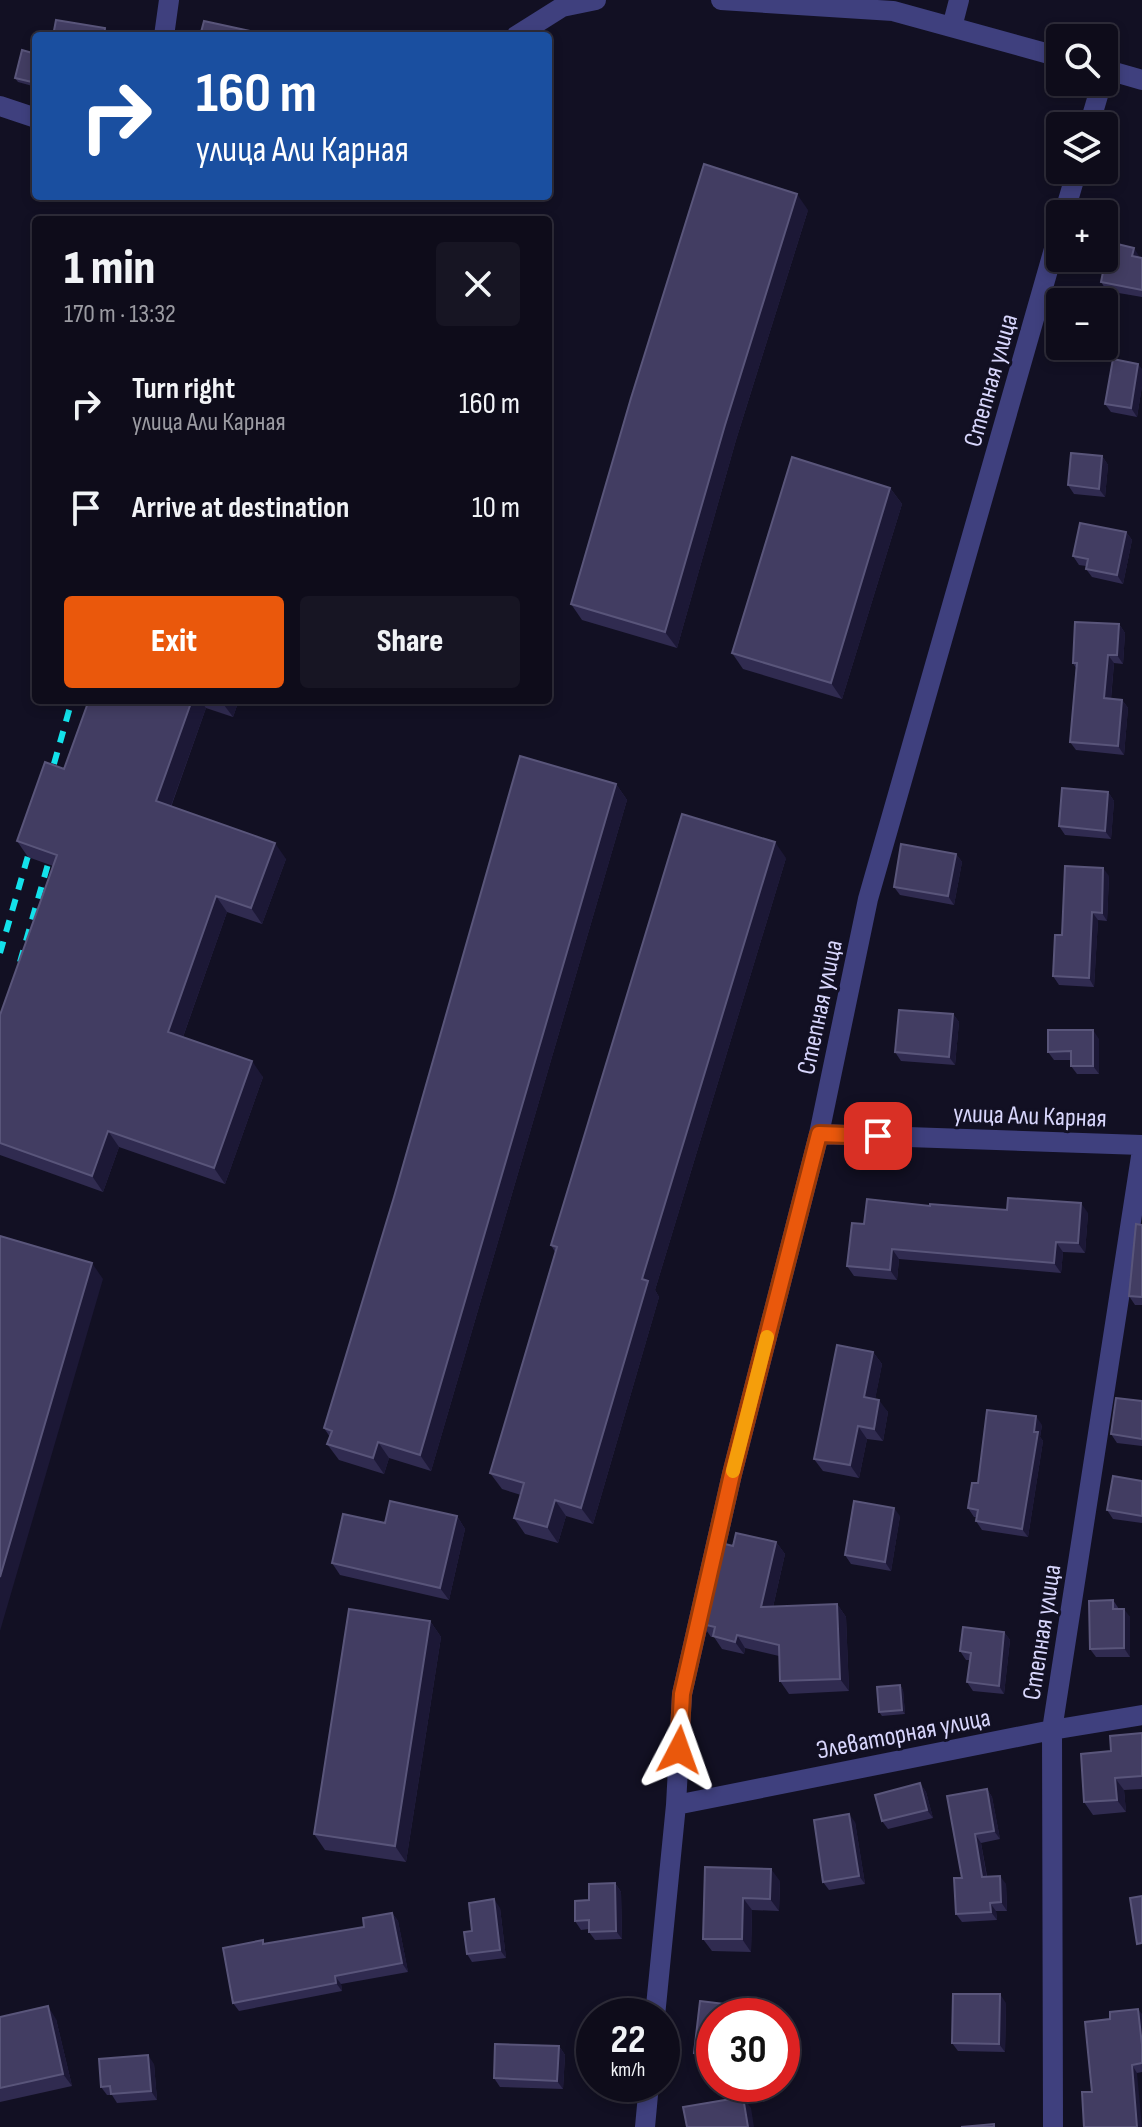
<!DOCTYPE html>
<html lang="en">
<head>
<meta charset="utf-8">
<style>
	:root { --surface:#0e0c1a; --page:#171523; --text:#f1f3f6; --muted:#9b9ba2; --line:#2e2c39; --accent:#ea580c }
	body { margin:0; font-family:"Sofia Sans Condensed",sans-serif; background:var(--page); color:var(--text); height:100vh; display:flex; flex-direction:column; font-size:30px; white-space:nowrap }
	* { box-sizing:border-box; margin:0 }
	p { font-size:26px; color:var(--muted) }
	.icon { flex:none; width:44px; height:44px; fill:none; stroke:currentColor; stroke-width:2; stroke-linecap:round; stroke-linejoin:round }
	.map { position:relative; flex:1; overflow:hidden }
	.side { position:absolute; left:32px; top:216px; width:520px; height:488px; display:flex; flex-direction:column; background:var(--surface); border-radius:8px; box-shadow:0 4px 12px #0003,0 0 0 2px var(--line) }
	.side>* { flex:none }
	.banner { position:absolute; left:32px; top:32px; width:520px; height:168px; border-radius:8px; box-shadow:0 4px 12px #0003,0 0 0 2px var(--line); background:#1a4fa0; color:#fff; overflow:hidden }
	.tools { position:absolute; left:1046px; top:24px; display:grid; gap:16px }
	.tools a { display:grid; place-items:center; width:72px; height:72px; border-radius:8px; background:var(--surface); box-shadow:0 4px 12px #0003,0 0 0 2px var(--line); font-size:40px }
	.speed { position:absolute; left:576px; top:1998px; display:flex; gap:16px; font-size:40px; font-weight:700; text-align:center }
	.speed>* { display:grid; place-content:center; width:104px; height:104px; border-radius:50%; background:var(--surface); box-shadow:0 4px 12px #0003,0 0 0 2px var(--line); line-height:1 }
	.speed small { font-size:20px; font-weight:400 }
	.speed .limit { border:12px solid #d22; background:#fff; color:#111 }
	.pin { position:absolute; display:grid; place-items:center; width:68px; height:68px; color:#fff; margin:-34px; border-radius:16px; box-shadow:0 4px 12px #0006 }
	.me { position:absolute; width:88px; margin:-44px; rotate:4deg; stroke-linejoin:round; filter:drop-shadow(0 0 6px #0008) }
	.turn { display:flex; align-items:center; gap:28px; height:168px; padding:0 32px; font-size:36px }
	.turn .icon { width:104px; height:104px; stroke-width:2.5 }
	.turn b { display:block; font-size:56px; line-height:68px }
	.round { display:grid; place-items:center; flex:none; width:84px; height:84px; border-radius:8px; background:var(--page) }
	.headline { display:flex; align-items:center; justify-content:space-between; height:136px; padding:0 32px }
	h1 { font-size:48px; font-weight:800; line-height:60px }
	.action { display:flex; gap:16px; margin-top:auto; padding:16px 32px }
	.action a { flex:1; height:92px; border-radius:8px; background:var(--accent); color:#fff; font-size:32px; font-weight:800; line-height:92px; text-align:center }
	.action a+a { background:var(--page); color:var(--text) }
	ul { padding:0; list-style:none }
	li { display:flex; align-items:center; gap:24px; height:104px; padding:0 32px }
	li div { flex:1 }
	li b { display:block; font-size:30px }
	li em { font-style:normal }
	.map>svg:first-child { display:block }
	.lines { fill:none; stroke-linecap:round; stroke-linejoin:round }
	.minor { stroke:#3f407e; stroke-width:20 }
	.rail { stroke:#13e2eb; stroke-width:6; stroke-dasharray:12 10; stroke-linecap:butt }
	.wall { fill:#302b50 }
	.shaded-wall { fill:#1c1836 }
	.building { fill:#423d62; stroke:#59557a; stroke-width:2 }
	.route-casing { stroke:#983908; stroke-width:20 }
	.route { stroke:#ea580c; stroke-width:14 }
	.slow { stroke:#f59e0b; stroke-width:14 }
	.labels { text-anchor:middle; stroke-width:6; stroke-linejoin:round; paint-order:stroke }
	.street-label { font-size:26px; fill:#d8d6fc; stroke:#121023 }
</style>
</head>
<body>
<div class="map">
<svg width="1142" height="2127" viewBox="0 0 1142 2127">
	<rect width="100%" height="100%" fill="#121023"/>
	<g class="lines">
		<!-- minor -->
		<path class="minor" d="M 721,0 L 893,11 L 1060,57
			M 952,27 L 959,0
			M 164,36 L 169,0
			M 516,36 L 562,7 L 596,0
			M 1104,69 L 1142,80
			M 0,106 L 36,118
			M 1089,126 L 1102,82
			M 1064,214 L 1077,170
			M 819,1134 L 1142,1145
			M 676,1805 L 1052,1730 L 1142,1715
			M 655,2016 L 676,1805 L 682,1694 L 732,1474 L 819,1134 L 868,899 L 1060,228
			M 645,2127 L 649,2084
			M 1053,2127 L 1052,1730 L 1142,1150"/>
		<!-- rail -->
		<path class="rail" d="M 48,785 L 72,700
			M 0,953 L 34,835
			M 20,962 L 54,843"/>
	</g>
	<!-- wall -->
	<path class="wall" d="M 36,54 L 36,87 L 18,82 L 15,78 Z
		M 808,210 L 736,440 L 677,648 L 582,620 L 571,604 Z
		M 1139,256 L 1139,257 L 1142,258 L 1142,297 L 1107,291 L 1101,282 Z
		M 1142,369 L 1142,386 L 1137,417 L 1111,412 L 1105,404 Z
		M 1102,456 L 1108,465 L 1105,497 L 1074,494 L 1068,485 Z
		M 890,488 L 902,504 L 842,699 L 743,669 L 732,653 Z
		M 1126,532 L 1132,540 L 1123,584 L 1092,577 L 1086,569 L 1086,566 L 1079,565 L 1073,556 Z
		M 1119,624 L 1125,633 L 1123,664 L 1114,663 L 1111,699 L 1122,700 L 1128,708 L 1124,755 L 1076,750 L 1070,742 L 1076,668 L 1073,663 Z
		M 89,700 L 239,700 L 233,717 L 206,708 L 171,807 L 286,859 L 262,924 L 227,912 L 183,1037 L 263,1077 L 225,1184 L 119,1147 L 103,1192 L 0,1155 L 0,1015 L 53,866 L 28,857 L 17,841 L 64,769 Z
		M 616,784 L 627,800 L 431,1471 L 389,1458 L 384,1474 L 339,1460 L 327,1444 L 330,1437 L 324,1428 Z
		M 1108,792 L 1114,801 L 1111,839 L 1065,835 L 1059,826 Z
		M 956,854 L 962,862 L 954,905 L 900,895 L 894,887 Z
		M 786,858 L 655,1290 L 659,1297 L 593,1524 L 566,1516 L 558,1543 L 525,1534 L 514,1518 L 521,1495 L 502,1489 L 490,1473 L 555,1252 L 551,1245 Z
		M 1109,876 L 1107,921 L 1098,920 L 1094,987 L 1059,985 L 1053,976 L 1062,935 Z
		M 953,1014 L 959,1022 L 955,1065 L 901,1061 L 895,1052 Z
		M 1099,1039 L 1099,1074 L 1077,1074 L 1071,1066 L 1071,1060 L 1054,1060 L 1048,1052 Z
		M 930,1206 L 1088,1213 L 1085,1253 L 1063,1252 L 1061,1273 L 899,1259 L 897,1280 L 854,1276 L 847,1266 L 864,1224 Z
		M 1142,1225 L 1142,1305 L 1135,1305 L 1129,1296 Z
		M 873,1352 L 882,1364 L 875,1399 L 888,1412 L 883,1441 L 867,1439 L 859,1478 L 823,1471 L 814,1459 Z
		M 1142,1401 L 1142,1446 L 1117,1443 L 1111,1434 Z
		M 1042,1425 L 1040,1437 L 1043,1441 L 1028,1537 L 982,1530 L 976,1521 L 976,1517 L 974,1517 L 968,1508 L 978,1483 Z
		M 1142,1481 L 1142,1523 L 1113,1519 L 1107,1510 Z
		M 457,1516 L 465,1529 L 449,1600 L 340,1575 L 332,1563 L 385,1523 Z
		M 900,1516 L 891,1571 L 851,1564 L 845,1555 Z
		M 776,1542 L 785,1554 L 773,1607 L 837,1604 L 846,1617 L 849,1691 L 789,1694 L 780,1681 L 779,1656 L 745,1648 L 744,1654 L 722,1649 L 714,1637 L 711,1637 L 702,1624 L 733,1546 Z
		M 1113,1600 L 1119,1609 L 1130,1617 L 1130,1657 L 1096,1657 L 1090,1649 Z
		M 430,1621 L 441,1637 L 406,1862 L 325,1850 L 314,1834 Z
		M 1004,1632 L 1010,1640 L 1004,1694 L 973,1691 L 967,1682 L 970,1660 L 966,1660 L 960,1651 Z
		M 900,1685 L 903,1690 L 905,1714 L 882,1716 L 879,1712 Z
		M 1142,1733 L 1142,1789 L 1124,1790 L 1126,1812 L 1093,1815 L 1084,1802 L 1111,1751 Z
		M 920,1783 L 926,1792 L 933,1818 L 888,1829 L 882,1821 Z
		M 987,1789 L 992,1797 L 1000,1839 L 981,1843 L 987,1876 L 1006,1884 L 1007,1911 L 996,1911 L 997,1920 L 962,1922 L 956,1914 L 962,1878 Z
		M 855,1822 L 865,1884 L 829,1890 L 823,1882 Z
		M 705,1867 L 780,1881 L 779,1911 L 752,1910 L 751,1952 L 712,1951 L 703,1939 Z
		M 615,1883 L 621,1892 L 622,1939 L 595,1940 L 589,1932 L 589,1929 L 581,1930 L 575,1921 L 589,1900 Z
		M 500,1908 L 506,1958 L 472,1962 L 467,1954 L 472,1931 Z
		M 392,1913 L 398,1921 L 408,1972 L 341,1984 L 342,1991 L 239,2011 L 233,2003 L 265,1944 L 364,1927 Z
		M 700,2001 L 750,2007 L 756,2015 L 714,2016 L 714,2063 L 700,2061 L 694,2053 Z
		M 1006,2003 L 1005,2052 L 958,2051 L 952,2043 Z
		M 1142,2014 L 1142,2072 L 1137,2073 L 1092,2092 Z
		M 0,2017 L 56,2019 L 72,2086 L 0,2102 Z
		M 559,2046 L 565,2055 L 563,2089 L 500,2087 L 494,2078 Z
		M 154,2064 L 157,2100 L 117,2103 L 112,2095 L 107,2095 L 101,2087 Z"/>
	<!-- shaded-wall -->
	<path class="shaded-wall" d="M 105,28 L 111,36 L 104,36 Z
		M 797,194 L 808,210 L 736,440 L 677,648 L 665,632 L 725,425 Z
		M 1134,248 L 1139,256 L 1138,264 L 1132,256 Z
		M 1138,364 L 1142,369 L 1142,386 L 1137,417 L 1131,408 Z
		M 1102,456 L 1108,465 L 1105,497 L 1099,489 Z
		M 890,488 L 902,504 L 842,699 L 831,683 Z
		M 1126,532 L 1132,540 L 1123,584 L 1117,575 Z
		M 1119,624 L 1125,633 L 1123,664 L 1117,655 Z
		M 1108,655 L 1114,663 L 1110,707 L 1104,698 Z
		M 192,700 L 200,700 L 206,708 L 167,817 L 156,801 Z
		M 222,700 L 239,700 L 233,717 L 221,701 Z
		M 1122,700 L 1128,708 L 1124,755 L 1118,746 Z
		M 616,784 L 627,800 L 431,1471 L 420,1455 Z
		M 1108,792 L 1114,801 L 1111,839 L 1105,831 Z
		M 775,842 L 786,858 L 655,1290 L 659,1297 L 593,1524 L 581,1508 L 642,1279 Z
		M 275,843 L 286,859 L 262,924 L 251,908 Z
		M 956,854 L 962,862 L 954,905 L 948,896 Z
		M 1103,868 L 1109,876 L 1107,921 L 1102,913 Z
		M 216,896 L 227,912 L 179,1048 L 168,1032 Z
		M 1092,912 L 1098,920 L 1094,987 L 1089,978 Z
		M 953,1014 L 959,1022 L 955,1065 L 949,1057 Z
		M 1093,1030 L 1099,1039 L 1099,1074 L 1093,1066 Z
		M 252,1061 L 263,1077 L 225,1184 L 214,1168 Z
		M 108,1131 L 119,1147 L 103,1192 L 92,1176 Z
		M 1081,1203 L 1088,1213 L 1085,1253 L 1078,1243 Z
		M 1056,1242 L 1063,1252 L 1061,1273 L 1054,1263 Z
		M 892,1249 L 899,1259 L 897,1280 L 890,1270 Z
		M 92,1263 L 103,1279 L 0,1631 L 0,1577 Z
		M 873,1352 L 882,1364 L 873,1410 L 864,1397 Z
		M 879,1400 L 888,1412 L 883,1441 L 874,1429 Z
		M 1036,1416 L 1042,1425 L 1040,1437 L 1043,1441 L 1028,1537 L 1022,1529 Z
		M 858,1426 L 867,1439 L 859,1478 L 850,1465 Z
		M 378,1442 L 389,1458 L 384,1474 L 373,1458 Z
		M 555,1500 L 566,1516 L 558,1543 L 547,1527 Z
		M 894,1508 L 900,1516 L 891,1571 L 885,1562 Z
		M 457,1516 L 465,1529 L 449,1600 L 440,1588 Z
		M 776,1542 L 785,1554 L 770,1620 L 761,1607 Z
		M 837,1604 L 846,1617 L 849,1691 L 840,1679 Z
		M 1124,1609 L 1130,1617 L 1130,1657 L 1124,1648 Z
		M 430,1621 L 441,1637 L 406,1862 L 395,1846 Z
		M 1004,1632 L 1010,1640 L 1004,1694 L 999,1686 Z
		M 737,1635 L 745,1648 L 744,1654 L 735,1642 Z
		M 900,1685 L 903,1690 L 905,1714 L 902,1710 Z
		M 1115,1778 L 1124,1790 L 1126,1812 L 1117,1800 Z
		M 920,1783 L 926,1792 L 933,1818 L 927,1810 Z
		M 987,1789 L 992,1797 L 1000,1839 L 994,1831 Z
		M 849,1814 L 855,1822 L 865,1884 L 859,1876 Z
		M 975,1834 L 981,1843 L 988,1885 L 982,1877 Z
		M 771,1869 L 780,1881 L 779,1911 L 770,1899 Z
		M 1000,1876 L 1006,1884 L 1007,1911 L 1001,1902 Z
		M 615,1883 L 621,1892 L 622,1939 L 616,1931 Z
		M 743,1898 L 752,1910 L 751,1952 L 742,1939 Z
		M 494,1899 L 500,1908 L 506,1958 L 500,1950 Z
		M 990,1903 L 996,1911 L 997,1920 L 991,1912 Z
		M 392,1913 L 398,1921 L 408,1972 L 402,1963 Z
		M 335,1976 L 341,1984 L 342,1991 L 336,1983 Z
		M 1000,1994 L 1006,2003 L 1005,2052 L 999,2044 Z
		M 48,2006 L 56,2019 L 72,2086 L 63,2074 Z
		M 750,2007 L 756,2015 L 756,2016 L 749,2016 Z
		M 1138,2009 L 1142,2014 L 1142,2045 Z
		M 559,2046 L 565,2055 L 563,2089 L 557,2081 Z
		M 148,2055 L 154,2064 L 157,2100 L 151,2091 Z
		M 1132,2065 L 1137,2073 L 1142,2127 L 1137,2127 Z
		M 743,2097 L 751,2108 L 754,2127 L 748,2127 Z"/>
	<!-- building -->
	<path class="building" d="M 56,20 L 105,28 L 104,36 L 53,36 Z
		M 204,21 L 250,31 L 248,36 L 200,36 Z
		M 22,50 L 36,54 L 36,83 L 15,78 Z
		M 704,164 L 797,194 L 725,425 L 665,632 L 571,604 L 631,398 Z
		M 1109,242 L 1134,248 L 1132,256 L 1142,258 L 1142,290 L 1101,282 Z
		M 1113,359 L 1138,364 L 1131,408 L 1105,404 Z
		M 1071,453 L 1102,456 L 1099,489 L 1068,485 Z
		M 792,457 L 890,488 L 831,683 L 732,653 Z
		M 1080,523 L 1126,532 L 1117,575 L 1086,569 L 1088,559 L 1073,556 Z
		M 1075,622 L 1119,624 L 1117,655 L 1108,655 L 1104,698 L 1122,700 L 1118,746 L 1070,742 L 1077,663 L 1073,663 Z
		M 89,700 L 192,700 L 156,801 L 275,843 L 251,908 L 216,896 L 168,1032 L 252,1061 L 214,1168 L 108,1131 L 92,1176 L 0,1143 L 0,1015 L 57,855 L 17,841 L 45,762 L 64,769 Z
		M 520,756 L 616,784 L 420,1455 L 378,1442 L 373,1458 L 327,1444 L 332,1431 L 324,1428 L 394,1197 Z
		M 1062,788 L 1108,792 L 1105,831 L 1059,826 Z
		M 682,814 L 775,842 L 642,1279 L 648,1281 L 581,1508 L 555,1500 L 547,1527 L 514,1518 L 524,1483 L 490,1473 L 557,1247 L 551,1245 Z
		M 901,844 L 956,854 L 948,896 L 894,887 Z
		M 1065,866 L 1103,868 L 1102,913 L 1092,912 L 1089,978 L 1053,976 L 1055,935 L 1062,935 Z
		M 899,1010 L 953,1014 L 949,1057 L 895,1052 Z
		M 1048,1030 L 1093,1030 L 1093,1066 L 1071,1066 L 1071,1051 L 1048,1052 Z
		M 1008,1198 L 1081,1203 L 1078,1243 L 1056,1242 L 1054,1263 L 892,1249 L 890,1270 L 847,1266 L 852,1223 L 864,1224 L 867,1199 L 930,1206 L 930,1204 L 1007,1210 Z
		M 1136,1224 L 1142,1225 L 1142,1297 L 1129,1296 Z
		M 0,1236 L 92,1263 L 0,1577 Z
		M 837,1345 L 873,1352 L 864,1397 L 879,1400 L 874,1429 L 858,1426 L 850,1465 L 814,1459 Z
		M 1116,1398 L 1142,1401 L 1142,1439 L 1111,1434 Z
		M 987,1410 L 1036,1416 L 1034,1432 L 1038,1432 L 1022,1529 L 976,1521 L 978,1510 L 968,1508 L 972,1483 L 978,1483 Z
		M 1113,1476 L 1142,1481 L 1142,1516 L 1107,1510 Z
		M 390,1501 L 457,1516 L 440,1588 L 332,1563 L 343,1514 L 385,1523 Z
		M 854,1501 L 894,1508 L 885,1562 L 845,1555 Z
		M 736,1533 L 776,1542 L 761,1607 L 837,1604 L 840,1679 L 780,1681 L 779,1645 L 737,1635 L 735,1642 L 713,1636 L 715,1627 L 702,1624 L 721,1543 L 733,1546 Z
		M 1113,1600 L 1113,1609 L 1124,1609 L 1124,1648 L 1090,1649 L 1089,1601 Z
		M 349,1609 L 430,1621 L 395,1846 L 314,1834 Z
		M 963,1627 L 1004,1632 L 999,1686 L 967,1682 L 971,1653 L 960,1651 Z
		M 900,1685 L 902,1710 L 879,1712 L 877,1687 Z
		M 1142,1733 L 1142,1776 L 1115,1778 L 1117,1800 L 1084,1802 L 1081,1754 L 1111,1751 L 1110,1736 Z
		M 920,1783 L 927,1810 L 882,1821 L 875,1795 Z
		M 987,1789 L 994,1831 L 975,1834 L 982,1877 L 1000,1876 L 1001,1902 L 990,1903 L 991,1912 L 956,1914 L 954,1878 L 962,1878 L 947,1796 Z
		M 849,1814 L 859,1876 L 823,1882 L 814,1820 Z
		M 705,1867 L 771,1869 L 770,1899 L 743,1898 L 742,1939 L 703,1939 Z
		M 615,1883 L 616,1931 L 589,1932 L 589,1920 L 575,1921 L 575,1901 L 589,1900 L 589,1884 Z
		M 1142,1896 L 1142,1943 L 1137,1944 L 1130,1898 Z
		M 494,1899 L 500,1950 L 467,1954 L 464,1932 L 472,1931 L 469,1903 Z
		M 392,1913 L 402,1963 L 335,1976 L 336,1983 L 233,2003 L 223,1948 L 263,1940 L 263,1944 L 364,1927 L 363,1918 Z
		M 953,1994 L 1000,1994 L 999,2044 L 952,2043 Z
		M 700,2001 L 750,2007 L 749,2016 L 714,2016 L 714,2055 L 694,2053 Z
		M 48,2006 L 63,2074 L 0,2088 L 0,2017 Z
		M 1138,2009 L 1142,2045 L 1142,2063 L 1132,2065 L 1137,2127 L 1084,2127 L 1082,2092 L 1092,2092 L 1085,2022 L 1110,2019 L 1110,2012 Z
		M 495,2044 L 559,2046 L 557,2081 L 494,2078 Z
		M 148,2055 L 151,2091 L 111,2094 L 110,2086 L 101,2087 L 99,2059 Z
		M 743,2097 L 748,2127 L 687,2127 L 683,2107 Z
		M 994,2124 L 994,2127 L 961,2127 Z"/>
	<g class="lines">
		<defs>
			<path id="route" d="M 679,1750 L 682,1694 L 732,1474 L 819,1134 L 878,1136"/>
		</defs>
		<!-- route casing -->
		<use href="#route" class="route-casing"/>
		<!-- route -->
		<use href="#route" class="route"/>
		<!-- slow -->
		<path class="slow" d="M 733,1471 L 767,1337"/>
	</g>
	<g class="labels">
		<!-- street labels -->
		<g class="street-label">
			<text transform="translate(990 380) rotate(-74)" y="9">Степная улица</text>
			<text transform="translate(819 1007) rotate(-78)" y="9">Степная улица</text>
			<text transform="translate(1030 1115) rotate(2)" y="9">улица Али Карная</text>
			<text transform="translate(1041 1632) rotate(-81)" y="9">Степная улица</text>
			<text transform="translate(903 1733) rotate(-11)" y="9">Элеваторная улица</text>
		</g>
	</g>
</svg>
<div class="tools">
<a><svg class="icon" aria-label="search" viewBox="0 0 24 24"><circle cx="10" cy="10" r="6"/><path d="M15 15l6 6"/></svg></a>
<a><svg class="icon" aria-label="layers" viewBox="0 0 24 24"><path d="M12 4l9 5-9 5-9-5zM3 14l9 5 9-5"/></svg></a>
<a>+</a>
<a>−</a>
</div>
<div class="speed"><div>22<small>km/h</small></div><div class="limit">30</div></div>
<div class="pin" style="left:878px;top:1136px;background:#d93025"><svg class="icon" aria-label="arrive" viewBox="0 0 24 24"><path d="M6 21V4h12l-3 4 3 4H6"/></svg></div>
<svg class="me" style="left:679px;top:1750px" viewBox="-20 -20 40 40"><path d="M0-17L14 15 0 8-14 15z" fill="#ea580c" stroke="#fff" stroke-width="4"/></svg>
<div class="banner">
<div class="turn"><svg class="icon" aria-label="right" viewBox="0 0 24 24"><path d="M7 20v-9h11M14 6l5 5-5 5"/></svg><div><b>160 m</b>улица Али Карная</div></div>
</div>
<section class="side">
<div class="headline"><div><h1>1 min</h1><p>170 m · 13:32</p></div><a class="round"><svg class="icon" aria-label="close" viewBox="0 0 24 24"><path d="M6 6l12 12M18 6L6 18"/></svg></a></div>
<ul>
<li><svg class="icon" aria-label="right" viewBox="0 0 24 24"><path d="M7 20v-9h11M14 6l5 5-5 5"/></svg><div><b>Turn right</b><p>улица Али Карная</p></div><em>160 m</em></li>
<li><svg class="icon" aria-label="arrive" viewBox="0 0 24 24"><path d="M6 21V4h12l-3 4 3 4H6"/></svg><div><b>Arrive at destination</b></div><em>10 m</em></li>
</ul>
<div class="action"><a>Exit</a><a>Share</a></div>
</section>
</div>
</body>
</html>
